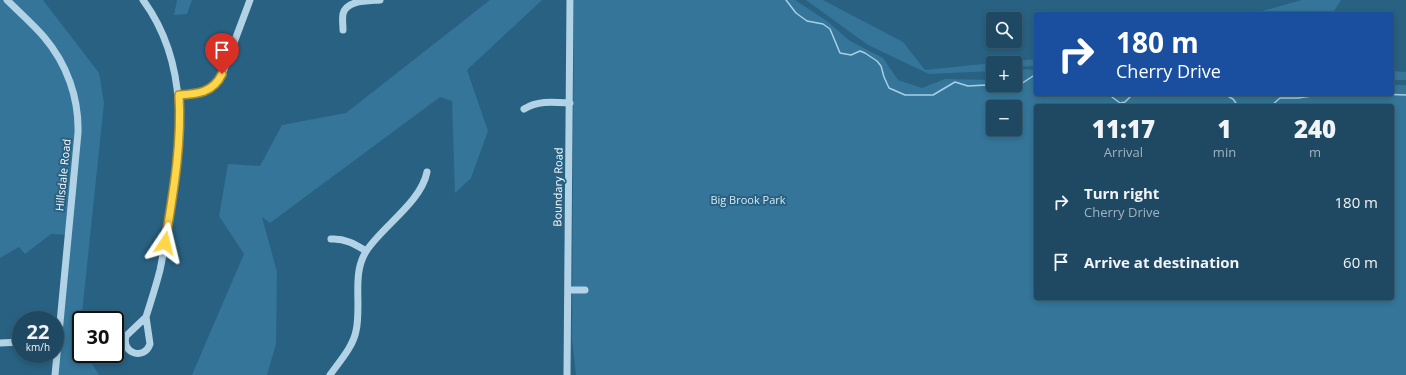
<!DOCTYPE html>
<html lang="en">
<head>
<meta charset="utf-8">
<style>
	:root { --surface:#1f4962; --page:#275068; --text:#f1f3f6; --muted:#a1b2be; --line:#3c6177 }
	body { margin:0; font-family:"Open Sans",sans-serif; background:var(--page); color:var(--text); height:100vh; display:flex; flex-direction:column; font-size:15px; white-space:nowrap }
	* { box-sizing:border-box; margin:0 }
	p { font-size:13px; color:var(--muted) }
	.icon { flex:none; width:22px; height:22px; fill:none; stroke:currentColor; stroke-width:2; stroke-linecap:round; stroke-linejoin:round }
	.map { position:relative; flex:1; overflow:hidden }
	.sheet { position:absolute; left:1034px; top:104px; width:360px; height:196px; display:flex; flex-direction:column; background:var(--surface); border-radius:4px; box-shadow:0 2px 6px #0003,0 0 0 1px var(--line) }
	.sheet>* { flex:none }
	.hud { position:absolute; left:1034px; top:12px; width:360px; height:84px; border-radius:4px; box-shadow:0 2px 6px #0003,0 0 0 1px var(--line); background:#1a4fa0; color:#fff; overflow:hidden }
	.controls { position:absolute; left:986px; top:12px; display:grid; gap:8px }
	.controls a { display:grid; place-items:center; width:36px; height:36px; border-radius:4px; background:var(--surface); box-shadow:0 2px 6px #0003,0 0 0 1px var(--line); font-size:20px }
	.speed { position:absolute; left:12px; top:311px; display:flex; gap:8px; font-size:20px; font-weight:700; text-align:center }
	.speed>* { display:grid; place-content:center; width:52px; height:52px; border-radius:50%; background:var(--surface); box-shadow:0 2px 6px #0003,0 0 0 1px var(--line); line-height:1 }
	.speed small { font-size:10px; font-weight:400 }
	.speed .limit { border:2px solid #111; border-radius:6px; background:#fff; color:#111 }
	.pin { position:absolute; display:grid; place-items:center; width:34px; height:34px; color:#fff; margin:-41px -17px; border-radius:50% 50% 50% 0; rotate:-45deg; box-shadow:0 0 4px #0007 }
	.pin .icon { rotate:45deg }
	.me { position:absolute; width:44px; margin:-22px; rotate:10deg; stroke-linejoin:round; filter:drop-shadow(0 0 3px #0008) }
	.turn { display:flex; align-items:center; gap:14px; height:84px; padding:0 16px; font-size:18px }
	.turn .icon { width:52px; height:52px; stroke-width:2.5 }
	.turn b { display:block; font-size:28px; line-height:34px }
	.eta { display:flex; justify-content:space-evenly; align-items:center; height:68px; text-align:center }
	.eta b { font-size:24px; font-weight:800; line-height:28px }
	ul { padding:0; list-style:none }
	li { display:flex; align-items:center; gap:12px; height:60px; padding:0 16px }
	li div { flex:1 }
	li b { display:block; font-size:15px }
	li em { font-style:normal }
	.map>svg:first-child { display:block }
	.green { fill:#347599; fill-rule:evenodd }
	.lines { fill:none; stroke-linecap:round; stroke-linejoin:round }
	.stream { stroke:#a7d0e6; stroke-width:1.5 }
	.minor { stroke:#b2d3e6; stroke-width:7 }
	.route-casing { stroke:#a68a30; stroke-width:10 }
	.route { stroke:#ffd54a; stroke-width:7 }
	.labels { text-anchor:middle; stroke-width:4; stroke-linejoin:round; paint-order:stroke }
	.street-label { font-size:11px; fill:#fff; stroke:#296182 }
	.park-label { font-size:11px; fill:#d5eaf5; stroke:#296182 }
</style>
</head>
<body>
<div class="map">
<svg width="1406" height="375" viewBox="0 0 1406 375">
	<rect width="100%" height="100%" fill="#296182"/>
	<!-- green -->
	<path class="green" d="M 0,0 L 43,0 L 99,73 L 104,103 L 79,342 L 81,346 L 81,354 L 86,354 L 99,375 L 55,375 L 68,235 L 51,234 L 25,254 L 19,247 L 0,258 Z
		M 177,0 L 192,0 L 187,14 L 174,15 Z
		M 490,0 L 542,0 L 467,70 L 488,131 L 471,178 L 455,193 L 452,101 L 440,97 L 270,223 L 262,217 L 277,272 L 276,344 L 267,375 L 192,375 L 244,254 L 219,216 L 228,164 L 260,166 L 282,125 L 346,113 Z
		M 574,0 L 795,0 L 827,21 L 850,41 L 883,58 L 898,80 L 922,88 L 945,79 L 993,80 L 993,85 L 1015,85 L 1015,79 L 1019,79 L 1024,69 L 1036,70 L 1036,94 L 1392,94 L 1392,85 L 1406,85 L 1406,375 L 576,375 L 572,338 ZM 1036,106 L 1392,106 L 1392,298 L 1036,298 ZM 993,107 L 1015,107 L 1015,129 L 993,129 Z
		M 806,0 L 823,0 L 903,42 L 925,70 L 993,63 L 993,71 L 929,74 L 868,45 Z
		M 1302,0 L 1341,0 L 1332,14 L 1256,14 L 1259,12 Z
		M 1036,59 L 1036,66 L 1015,67 L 1015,63 L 994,63 Z
		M 1392,71 L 1406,72 L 1406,80 L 1392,80 Z"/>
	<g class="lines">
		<!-- stream -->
		<path class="stream" d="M 786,0 L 796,13 L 807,21 L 823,24 L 830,29 L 840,53 L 851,55 L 860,51 L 865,53 L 877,61 L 881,66 L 884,77 L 889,88 L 905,95 L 933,95 L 955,82 L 968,86 L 986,85 L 1003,88 L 1021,84 L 1036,74
			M 1112,94 L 1112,97 L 1120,103 L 1125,102 L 1133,94
			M 1189,94 C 1198,97 1202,96 1210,94
			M 1224,94 L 1233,99 L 1238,106
			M 1380,94 L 1406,95
			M 1271,106 L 1280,98 L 1298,98 L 1326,94"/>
		<!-- minor -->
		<path class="minor" d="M 7,0 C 19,12 33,24 44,37 C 67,64 79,98 78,133 L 55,375
			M 143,0 C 190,64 182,142 169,216 C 166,234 164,252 160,270 C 156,286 151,301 146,317
			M 343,30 C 343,25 342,19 343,14 C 346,0 368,1 380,0
			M 179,95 C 195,94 209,94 220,80 L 250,0
			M 524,109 C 538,100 554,102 570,103
			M 331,239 C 344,238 355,244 366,251
			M 568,290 L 585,290
			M 146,317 L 150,344 C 144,361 121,353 126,336 Z
			M 0,343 L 21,342
			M 330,375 C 339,362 353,347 356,331 C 362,305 351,273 367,250 C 384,225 421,202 427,172
			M 567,375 L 570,0"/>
	</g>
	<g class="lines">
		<defs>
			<path id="route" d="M 165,243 C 173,194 182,145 179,95 C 197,94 213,93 222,74"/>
		</defs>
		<!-- route casing -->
		<use href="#route" class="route-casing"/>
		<!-- route -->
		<use href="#route" class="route"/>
	</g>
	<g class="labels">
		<!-- street labels -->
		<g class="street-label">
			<text transform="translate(63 175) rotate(-84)" y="4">Hillsdale Road</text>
			<text transform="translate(558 187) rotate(-89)" y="4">Boundary Road</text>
		</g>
		<!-- park labels -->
		<g class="park-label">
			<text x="748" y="204">Big Brook Park</text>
		</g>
	</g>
</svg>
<div class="controls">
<a><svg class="icon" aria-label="search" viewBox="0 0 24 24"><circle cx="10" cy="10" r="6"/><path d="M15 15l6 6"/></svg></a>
<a>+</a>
<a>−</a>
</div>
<div class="speed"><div>22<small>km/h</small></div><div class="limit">30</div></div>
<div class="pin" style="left:222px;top:74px;background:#d93025"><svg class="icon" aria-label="arrive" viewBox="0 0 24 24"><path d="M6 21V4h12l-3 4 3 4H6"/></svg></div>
<svg class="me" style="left:165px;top:243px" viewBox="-20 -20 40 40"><path d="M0-17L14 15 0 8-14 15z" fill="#ffd54a" stroke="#fff" stroke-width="4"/></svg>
<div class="hud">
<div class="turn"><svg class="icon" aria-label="right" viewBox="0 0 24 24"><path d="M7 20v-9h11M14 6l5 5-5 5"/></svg><div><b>180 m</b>Cherry Drive</div></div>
</div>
<section class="sheet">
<div class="eta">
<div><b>11:17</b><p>Arrival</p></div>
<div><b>1</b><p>min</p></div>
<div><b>240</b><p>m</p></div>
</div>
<ul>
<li><svg class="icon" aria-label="right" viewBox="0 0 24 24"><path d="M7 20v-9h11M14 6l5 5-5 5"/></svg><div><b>Turn right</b><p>Cherry Drive</p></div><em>180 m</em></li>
<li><svg class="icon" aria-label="arrive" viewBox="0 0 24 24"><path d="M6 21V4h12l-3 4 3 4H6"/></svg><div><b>Arrive at destination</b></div><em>60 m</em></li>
</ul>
</section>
</div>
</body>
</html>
